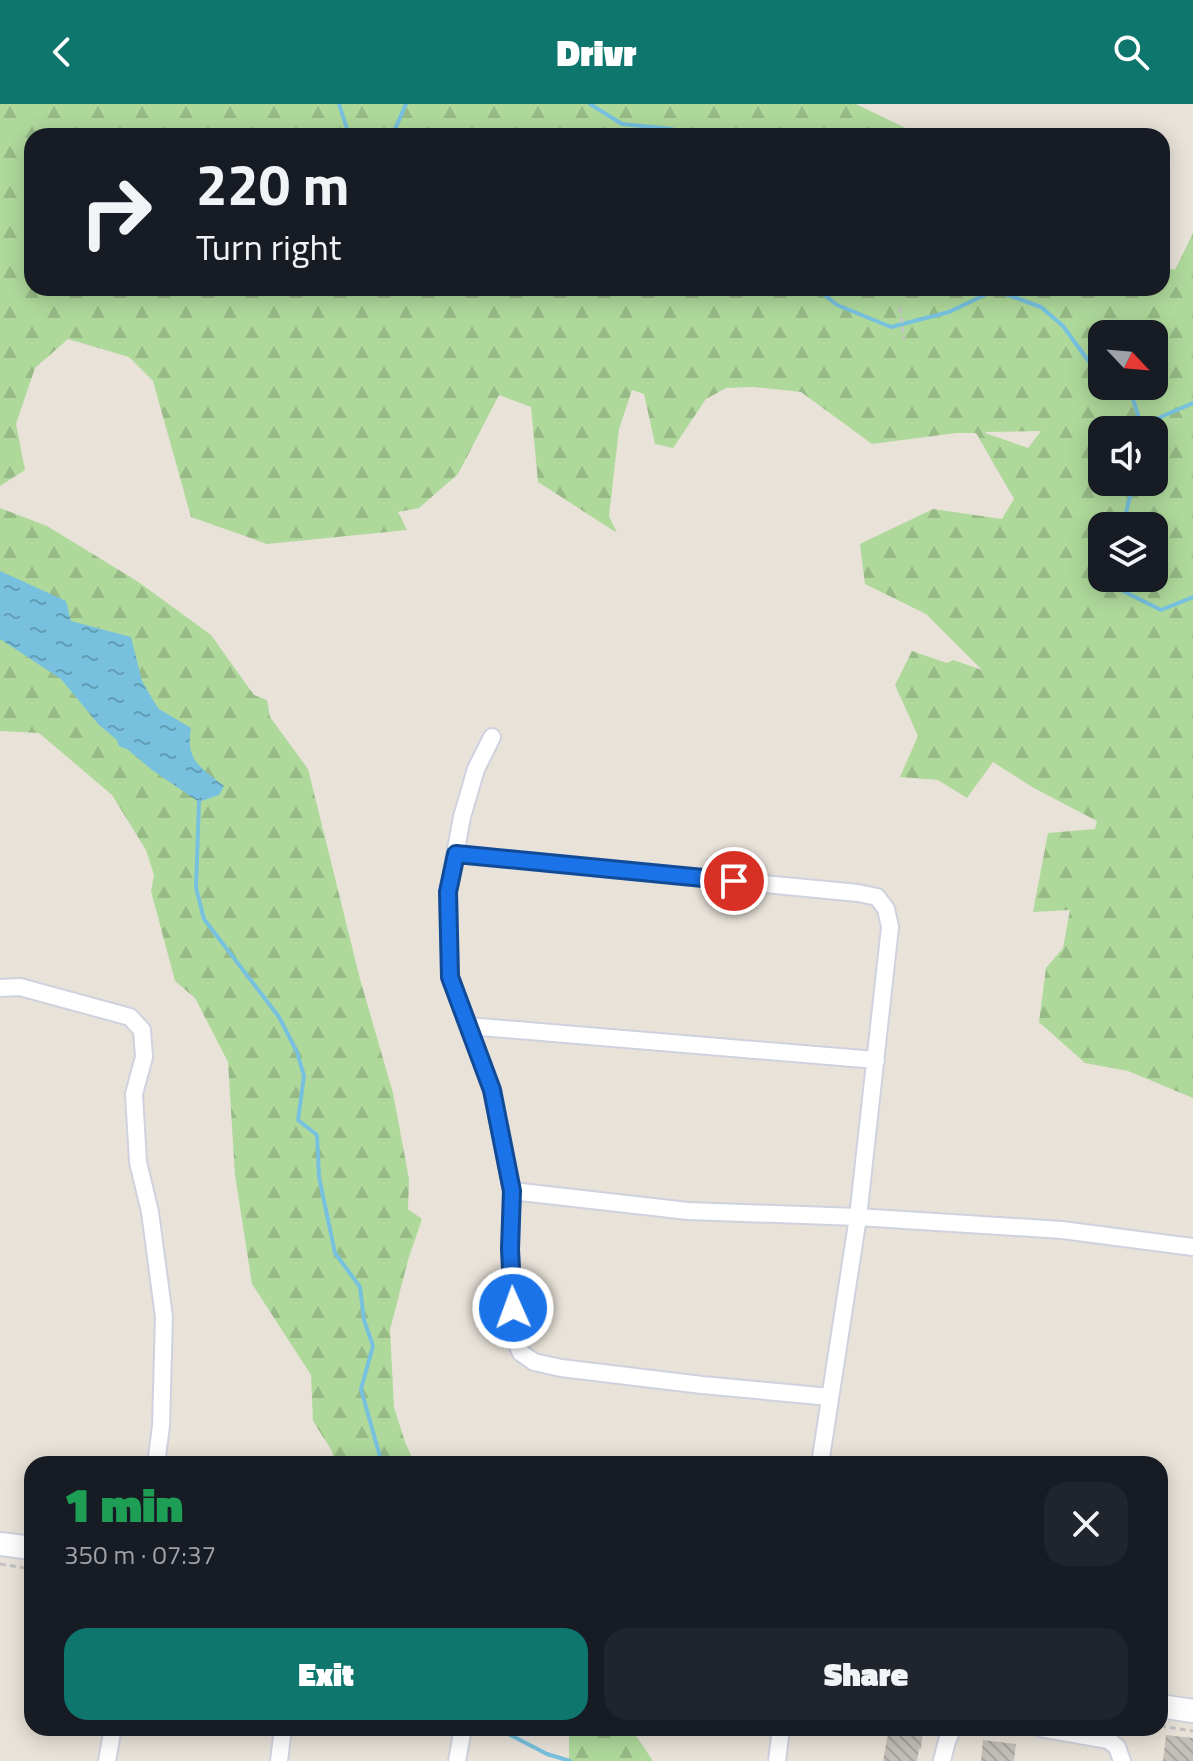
<!DOCTYPE html>
<html lang="en">
<head>
<meta charset="utf-8">
<style>
	:root { --surface:#171b24; --page:#20242c; --text:#f1f3f6; --muted:#9ea1a6; --accent:#0f766e }
	body { margin:0; font-family:"Titillium Web",sans-serif; background:var(--page); color:var(--text); height:100vh; display:flex; flex-direction:column; font-size:30px; white-space:nowrap }
	* { box-sizing:border-box; margin:0 }
	p { font-size:26px; color:var(--muted) }
	.icon { flex:none; width:44px; height:44px; fill:none; stroke:currentColor; stroke-width:2; stroke-linecap:round; stroke-linejoin:round }
	.map { position:relative; flex:1; overflow:hidden }
	.drawer { position:absolute; left:24px; top:1352px; width:1144px; height:280px; display:flex; flex-direction:column; background:var(--surface); border-radius:24px; box-shadow:0 4px 20px #0003 }
	.drawer>* { flex:none }
	.banner { position:absolute; left:24px; top:24px; width:1146px; height:168px; border-radius:24px; box-shadow:0 4px 20px #0003; background:#171b24; color:var(--text); overflow:hidden }
	.needle { width:52px; rotate:116deg }
	.fabs { position:absolute; left:1088px; top:216px; display:grid; gap:16px }
	.fabs a { display:grid; place-items:center; width:80px; height:80px; border-radius:16px; background:var(--surface); box-shadow:0 4px 20px #0003; font-size:40px }
	.pin { position:absolute; display:grid; place-items:center; width:68px; height:68px; color:#fff; margin:-34px; border:4px solid #fff; border-radius:50%; box-shadow:0 2px 8px #0007 }
	.me { position:absolute; width:88px; margin:-44px; rotate:358deg; stroke-linejoin:round; filter:drop-shadow(0 0 6px #0008) }
	.turn { display:flex; align-items:center; gap:28px; height:168px; padding:0 40px; font-size:36px }
	.turn .icon { width:104px; height:104px; stroke-width:2.5 }
	.turn b { display:block; font-size:56px; line-height:68px }
	.round { display:grid; place-items:center; flex:none; width:84px; height:84px; border-radius:24px; background:var(--page) }
	.headline { display:flex; align-items:center; justify-content:space-between; height:136px; padding:0 40px }
	h1 { font-size:48px; font-weight:800; line-height:60px; color:#1e9e55 }
	.primary-button { display:flex; gap:16px; margin-top:auto; padding:16px 40px }
	.primary-button a { flex:1; height:92px; border-radius:24px; background:var(--accent); color:#fff; font-size:32px; font-weight:800; line-height:92px; text-align:center }
	.primary-button a+a { background:var(--page); color:var(--text) }
	header { display:flex; justify-content:space-between; align-items:center; height:104px; padding:0 40px; background:var(--accent); color:#fff; font-size:36px; font-weight:800 }
	.map>svg:first-child { display:block }
	.forest { fill:url(#forest-firs); fill-rule:evenodd }
	.water { fill:url(#water-ripples) }
	.lines { fill:none; stroke-linecap:round; stroke-linejoin:round }
	.stream { stroke:#77c1df; stroke-width:4 }
	.building { fill:url(#building-back-hatch) }
	.street-casing { stroke:#cfd2de; stroke-width:20 }
	.secondary-casing { stroke:#cfd2de; stroke-width:26 }
	.path { stroke:#c3c3c3; stroke-width:3; stroke-dasharray:6 4; stroke-linecap:butt }
	.street { stroke:#fff; stroke-width:16 }
	.secondary { stroke:#fff; stroke-width:22 }
	.route-casing { stroke:#114b97; stroke-width:20 }
	.route { stroke:#1a73e8; stroke-width:14 }
</style>
</head>
<body>
<header><svg class="icon" aria-label="back" viewBox="0 0 24 24"><path d="M15 5l-7 7 7 7"/></svg>Drivr<svg class="icon" aria-label="search" viewBox="0 0 24 24"><circle cx="10" cy="10" r="6"/><path d="M15 15l6 6"/></svg></header>
<div class="map">
<svg width="1193" height="1657" viewBox="0 0 1193 1657">
	<defs>
		<pattern id="forest-firs" width="22" height="20" patternUnits="userSpaceOnUse" patternTransform="scale(2)"><rect width="22" height="20" fill="#afd99b"/><path d="M5 1l3.5 6h-7zM16 11l3.5 6h-7z" fill="#97ba86"/></pattern>
		<pattern id="water-ripples" width="26" height="14" patternUnits="userSpaceOnUse" patternTransform="scale(2)"><rect width="26" height="14" fill="#77c1df"/><path d="M2 4q2-2 4 0t4 0M15 11q2-2 4 0t4 0" fill="none" stroke="#629db5"/></pattern>
		<pattern id="building-back-hatch" width="6" height="6" patternUnits="userSpaceOnUse" patternTransform="scale(2)"><rect width="6" height="6" fill="#c3bfb9"/><path d="M-1 5l2 2M0 0l6 6M5-1l2 2" fill="none" stroke="#a8a49f"/></pattern>
	</defs>
	<rect width="100%" height="100%" fill="#e8e2d9"/>
	<!-- forest -->
	<path class="forest" d="M 0,0 L 856,0 L 922,32 L 32,32 L 32,184 L 1162,184 L 1162,162 L 1175,166 L 1193,129 L 1193,994 L 1128,967 L 1085,959 L 1039,918 L 1046,864 L 1063,844 L 1070,806 L 1033,808 L 1048,729 L 1095,725 L 1097,717 L 1032,683 L 993,658 L 967,694 L 938,676 L 900,673 L 918,632 L 895,581 L 912,547 L 947,559 L 953,556 L 982,566 L 926,510 L 865,480 L 860,440 L 933,405 L 1002,415 L 1014,395 L 976,329 L 956,329 L 872,340 L 801,288 L 754,283 L 726,284 L 706,295 L 673,344 L 655,340 L 644,290 L 632,286 L 619,325 L 609,412 L 617,429 L 538,378 L 531,303 L 499,291 L 458,370 L 419,404 L 398,408 L 407,426 L 267,440 L 191,413 L 153,277 L 129,253 L 68,235 L 35,264 L 16,320 L 25,366 L 0,382 ZM 1154,230 L 1154,282 L 1102,282 L 1102,230 ZM 1102,326 L 1154,326 L 1154,378 L 1102,378 ZM 1041,327 L 1028,344 L 985,329 L 986,328 ZM 1154,422 L 1154,474 L 1102,474 L 1102,422 Z
		M 0,404 L 47,422 L 137,477 L 211,531 L 254,591 L 267,596 L 270,613 L 308,665 L 360,875 L 393,989 L 409,1075 L 408,1105 L 422,1115 L 408,1156 L 390,1226 L 394,1303 L 405,1338 L 415,1360 L 334,1360 L 332,1347 L 313,1317 L 311,1271 L 252,1180 L 235,1071 L 228,958 L 195,894 L 175,877 L 151,787 L 154,771 L 146,746 L 112,691 L 39,629 L 0,627 Z
		M 569,1624 L 631,1624 L 653,1657 L 569,1657 Z"/>
	<!-- water -->
	<path class="water" d="M 0,467 L 66,497 L 71,517 L 131,533 L 142,577 L 156,601 L 159,605 L 191,624 C 185,656 201,664 224,682 L 219,691 L 199,698 L 152,666 L 127,645 L 119,642 L 117,636 L 99,621 L 61,575 L 0,535 Z"/>
	<g class="lines">
		<!-- stream -->
		<path class="stream" d="M 339,0 L 348,28 L 366,32
			M 590,0 L 622,20 L 672,25 L 678,32
			M 392,32 L 406,0
			M 816,184 L 837,201 L 891,223 L 949,208 L 995,186 L 1041,203 L 1063,222 L 1095,266 L 1102,269
			M 1126,282 L 1129,283 L 1143,326
			M 1142,321 L 1193,299
			M 1123,422 L 1129,396 L 1136,378
			M 1121,474 L 1123,487 L 1161,506 L 1193,493
			M 199,698 L 196,784 L 204,815 L 279,913 L 297,948 L 304,972 L 298,1016 L 317,1031 L 319,1073 L 335,1149 L 360,1183 L 364,1216 L 373,1242 L 361,1285 L 382,1360
			M 497,1624 L 547,1650 L 570,1657"/>
	</g>
	<!-- building -->
	<path class="building" d="M 889,1624 L 923,1624 L 921,1645 L 919,1645 L 917,1657 L 883,1657 Z
		M 1166,1631 L 1193,1634 L 1193,1657 L 1163,1657 Z
		M 983,1636 L 1016,1640 L 1014,1657 L 981,1657 Z"/>
	<g class="lines">
		<defs>
			<path id="street" d="M 492,633 L 476,665 L 462,713 L 448,788 L 450,873 L 492,986 L 512,1087 L 510,1145 L 514,1233 L 521,1249 L 534,1258 L 561,1264 L 702,1281 L 830,1293
				M 456,750 L 858,789 L 877,793 L 886,805 L 890,823 L 858,1113 L 820,1360
				M 0,884 L 20,883 L 130,913 L 142,926 L 144,953 L 134,990 L 138,1058 L 150,1108 L 164,1213 L 161,1322 L 156,1360
				M 468,922 L 876,956
				M 512,1087 L 688,1107 L 858,1113 L 1062,1126 L 1193,1143
				M 1040,1624 L 1108,1636 L 1117,1643 L 1122,1657
				M 107,1657 L 113,1624
				M 279,1657 L 283,1624
				M 457,1657 L 463,1624
				M 777,1657 L 781,1624
				M 942,1657 L 947,1637 L 953,1624"/>
			<path id="secondary" d="M 0,1440 L 32,1444
				M 1160,1602 L 1193,1607"/>
		</defs>
		<!-- street casing -->
		<use href="#street" class="street-casing"/>
		<!-- secondary casing -->
		<use href="#secondary" class="secondary-casing"/>
		<!-- path -->
		<path class="path" d="M 900,203 L 904,236
			M 0,1460 L 32,1465
			M 1160,1622 L 1193,1627"/>
		<!-- street -->
		<use href="#street" class="street"/>
		<!-- secondary -->
		<use href="#secondary" class="secondary"/>
	</g>
	<g class="lines">
		<defs>
			<path id="route" d="M 513,1204 L 510,1145 L 512,1087 L 492,986 L 450,873 L 448,788 L 456,750 L 734,777"/>
		</defs>
		<!-- route casing -->
		<use href="#route" class="route-casing"/>
		<!-- route -->
		<use href="#route" class="route"/>
	</g>
</svg>
<div class="fabs">
<a><svg class="needle" viewBox="-14 -14 28 28"><path d="M0-13l5 13h-10z" fill="#e53935"/><path d="M0 13l5-13h-10z" fill="#9ea1a6"/></svg></a>
<a><svg class="icon" aria-label="sound" viewBox="0 0 24 24"><path d="M4 9h4l5-4v14l-5-4H4zM17 9q2 3 0 6"/></svg></a>
<a><svg class="icon" aria-label="layers" viewBox="0 0 24 24"><path d="M12 4l9 5-9 5-9-5zM3 14l9 5 9-5"/></svg></a>
</div>
<div class="pin" style="left:734px;top:777px;background:#d93025"><svg class="icon" aria-label="arrive" viewBox="0 0 24 24"><path d="M6 21V4h12l-3 4 3 4H6"/></svg></div>
<svg class="me" style="left:513px;top:1204px" viewBox="-20 -20 40 40"><circle r="17" fill="#1a73e8" stroke="#fff" stroke-width="3"/><path d="M0-11L8 9 0 5-8 9z" fill="#fff"/></svg>
<div class="banner">
<div class="turn"><svg class="icon" aria-label="right" viewBox="0 0 24 24"><path d="M7 20v-9h11M14 6l5 5-5 5"/></svg><div><b>220 m</b>Turn right</div></div>
</div>
<section class="drawer">
<div class="headline"><div><h1>1 min</h1><p>350 m · 07:37</p></div><a class="round"><svg class="icon" aria-label="close" viewBox="0 0 24 24"><path d="M6 6l12 12M18 6L6 18"/></svg></a></div>
<div class="primary-button"><a>Exit</a><a>Share</a></div>
</section>
</div>
</body>
</html>
